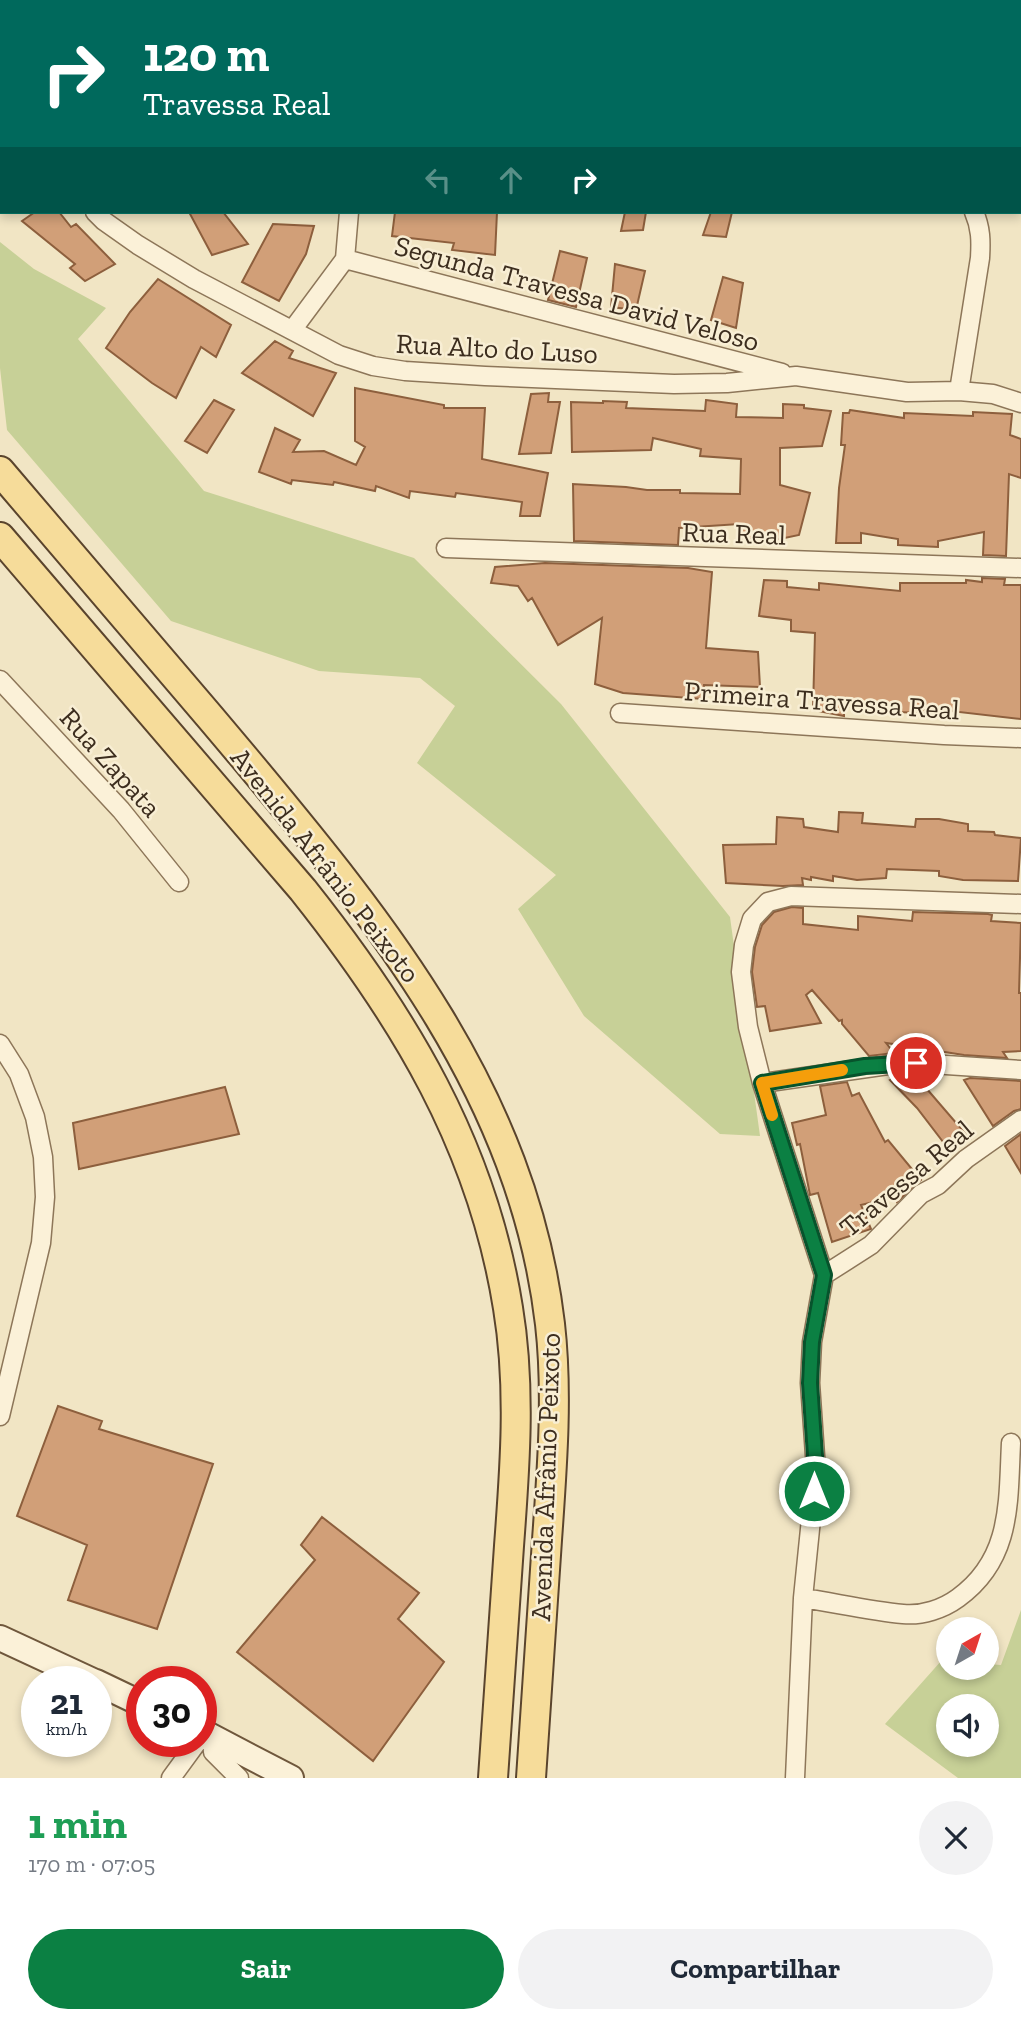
<!DOCTYPE html>
<html lang="pt">
<head>
<meta charset="utf-8">
<style>
	:root { --surface:#fff; --page:#f2f2f3; --text:#1f2937; --muted:#747a83; --accent:#0b8043 }
	body { margin:0; font-family:"Zilla Slab",serif; background:var(--page); color:var(--text); height:100vh; display:flex; flex-direction:column; font-size:26px; white-space:nowrap }
	* { box-sizing:border-box; margin:0 }
	p { font-size:23px; color:var(--muted) }
	.icon { flex:none; width:38px; height:38px; fill:none; stroke:currentColor; stroke-width:2; stroke-linecap:round; stroke-linejoin:round }
	.map { position:relative; height:1778px; overflow:hidden }
	.details { display:flex; flex-direction:column; background:var(--surface); flex:1 }
	.details>* { flex:none }
	.guide { position:absolute; left:0px; top:0px; width:1022px; height:214px; box-shadow:0 4px 10px #0003; background:#00695c; color:#fff; overflow:hidden }
	.needle { width:46px; rotate:39deg }
	.fabs { position:absolute; left:936px; top:1617px; display:grid; gap:14px }
	.fabs a { display:grid; place-items:center; width:63px; height:63px; border-radius:50%; background:var(--surface); box-shadow:0 4px 10px #0003; font-size:35px }
	.speed { position:absolute; left:21px; top:1666px; display:flex; gap:14px; font-size:35px; font-weight:700; text-align:center }
	.speed>* { display:grid; place-content:center; width:91px; height:91px; border-radius:50%; background:var(--surface); box-shadow:0 4px 10px #0003; line-height:1 }
	.speed small { font-size:18px; font-weight:400 }
	.speed .limit { border:10px solid #d22; background:#fff; color:#111 }
	.pin { position:absolute; display:grid; place-items:center; width:60px; height:60px; color:#fff; margin:-30px; border:4px solid #fff; border-radius:50%; box-shadow:0 2px 7px #0007 }
	.me { position:absolute; width:77px; margin:-38px; rotate:0deg; stroke-linejoin:round; filter:drop-shadow(0 0 5px #0008) }
	.turn { display:flex; align-items:center; gap:24px; height:147px; padding:0 28px; font-size:32px }
	.turn .icon { width:91px; height:91px; stroke-width:2.5 }
	.turn b { display:block; font-size:49px; line-height:60px }
	.lanes { display:flex; align-items:center; height:66px; padding:0 28px; background:#0003; justify-content:center; gap:35px; direction:ltr }
	.lanes .off { opacity:.35 }
	.round { display:grid; place-items:center; flex:none; width:74px; height:74px; border-radius:37px; background:var(--page) }
	.headline { display:flex; align-items:center; justify-content:space-between; height:119px; padding:0 28px }
	h1 { font-size:42px; font-weight:800; line-height:52px; color:#1e9e55 }
	.primary-button { display:flex; gap:14px; margin-top:auto; padding:14px 28px }
	.primary-button a { flex:1; height:80px; border-radius:42px; background:var(--accent); color:#fff; font-size:28px; font-weight:800; line-height:80px; text-align:center }
	.primary-button a+a { background:var(--page); color:var(--text) }
	.map>svg:first-child { display:block }
	.green { fill:#c7d097; fill-rule:evenodd }
	.building { fill:#d19f78; stroke:#8d5f3d; stroke-width:2 }
	.lines { fill:none; stroke-linecap:round; stroke-linejoin:round }
	.street-casing { stroke:#8d7659; stroke-width:21 }
	.secondary-casing { stroke:#6f573c; stroke-width:28 }
	.primary-casing { stroke:#5a442d; stroke-width:32 }
	.street { stroke:#fbf1d8; stroke-width:18 }
	.secondary { stroke:#fbf1d8; stroke-width:24 }
	.primary { stroke:#f6dc9a; stroke-width:28 }
	.route-casing { stroke:#07532c; stroke-width:18 }
	.route { stroke:#0b8043; stroke-width:12 }
	.slow { stroke:#f59e0b; stroke-width:12 }
	.labels { text-anchor:middle; stroke-width:5; stroke-linejoin:round; paint-order:stroke }
	.street-label { font-size:28px; fill:#3c2d1e; stroke:#f8eed4 }
</style>
</head>
<body>
<div class="map">
<svg width="1021" height="1778" viewBox="0 0 1021 1778">
	<rect width="100%" height="100%" fill="#f1e5c4"/>
	<!-- green -->
	<path class="green" d="M 0,242 L 34,269 L 106,308 L 78,339 L 204,491 L 414,558 L 561,704 L 730,917 L 760,1136 L 720,1134 L 584,1016 L 518,909 L 556,875 L 417,763 L 455,706 L 420,678 L 319,671 L 171,621 L 7,430 L 0,368 Z
		M 1021,1610 L 1021,1778 L 958,1778 L 885,1724 L 942,1660 L 948,1660 L 948,1668 L 987,1668 L 987,1664 L 1001,1665 ZM 948,1706 L 987,1706 L 987,1745 L 948,1745 Z"/>
	<!-- building -->
	<path class="building" d="M 35,212 L 59,212 L 71,227 L 76,224 L 115,264 L 85,281 L 70,268 L 75,264 L 22,221 Z
		M 189,212 L 223,212 L 248,244 L 212,255 Z
		M 395,212 L 497,212 L 495,255 L 452,250 L 454,243 L 392,236 Z
		M 625,212 L 646,212 L 643,230 L 621,231 Z
		M 711,212 L 732,212 L 726,237 L 703,235 Z
		M 273,224 L 314,226 L 306,254 L 279,301 L 242,282 Z
		M 560,251 L 587,258 L 576,307 L 548,300 Z
		M 615,264 L 645,271 L 636,310 L 611,307 Z
		M 723,277 L 743,283 L 736,328 L 711,320 Z
		M 158,279 L 231,325 L 216,357 L 201,347 L 176,398 L 152,383 L 106,348 L 130,312 Z
		M 275,341 L 293,351 L 289,358 L 336,373 L 313,416 L 242,373 Z
		M 355,388 L 444,405 L 444,408 L 485,408 L 482,459 L 548,473 L 540,516 L 520,516 L 522,502 L 456,493 L 455,497 L 410,491 L 409,498 L 376,486 L 375,491 L 334,482 L 333,485 L 292,480 L 291,484 L 259,472 L 275,428 L 300,440 L 293,452 L 324,451 L 356,465 L 365,447 L 355,441 Z
		M 549,393 L 548,402 L 560,402 L 551,453 L 519,454 L 531,394 Z
		M 214,400 L 234,410 L 207,453 L 185,441 Z
		M 706,400 L 737,404 L 736,417 L 783,418 L 783,404 L 804,405 L 804,408 L 831,411 L 822,446 L 780,448 L 780,485 L 810,493 L 799,535 L 775,540 L 738,539 L 739,524 L 679,528 L 678,545 L 574,541 L 573,484 L 626,487 L 647,490 L 680,490 L 680,493 L 740,494 L 741,459 L 700,456 L 701,449 L 653,438 L 651,450 L 572,452 L 571,402 L 603,403 L 603,401 L 627,402 L 626,408 L 705,411 Z
		M 850,410 L 904,418 L 904,413 L 973,416 L 973,412 L 1012,414 L 1010,435 L 1021,439 L 1021,478 L 1009,474 L 1006,556 L 983,555 L 984,532 L 938,541 L 938,547 L 898,545 L 898,539 L 861,533 L 861,543 L 836,543 L 839,488 L 845,445 L 841,445 L 843,413 L 849,413 Z
		M 545,563 L 688,568 L 712,572 L 706,648 L 758,652 L 760,687 L 704,685 L 703,699 L 623,693 L 595,684 L 602,618 L 558,645 L 532,598 L 528,601 L 518,586 L 491,583 L 495,567 Z
		M 982,578 L 1005,579 L 1004,585 L 1021,585 L 1021,719 L 925,708 L 925,713 L 895,712 L 895,709 L 844,706 L 844,716 L 813,710 L 815,633 L 791,631 L 791,620 L 759,616 L 764,580 L 787,581 L 787,587 L 819,590 L 819,583 L 900,591 L 900,583 L 966,583 L 966,580 L 982,582 Z
		M 839,812 L 863,813 L 862,823 L 915,827 L 916,819 L 939,819 L 968,824 L 968,831 L 994,832 L 995,835 L 1021,838 L 1018,881 L 963,880 L 939,876 L 939,871 L 887,869 L 886,878 L 857,880 L 833,876 L 833,881 L 811,877 L 811,880 L 802,878 L 803,885 L 783,886 L 726,883 L 723,845 L 776,844 L 777,817 L 803,819 L 804,827 L 838,832 Z
		M 792,907 L 803,908 L 803,924 L 858,930 L 858,916 L 912,921 L 913,912 L 988,914 L 992,915 L 991,921 L 1021,923 L 1019,993 L 1021,993 L 1021,1051 L 1003,1052 L 1007,1058 L 964,1055 L 886,1043 L 894,1053 L 869,1056 L 842,1024 L 842,1020 L 839,1021 L 812,990 L 806,995 L 821,1023 L 770,1031 L 765,1006 L 757,1007 L 752,972 L 755,947 L 762,925 L 774,912 Z
		M 914,1074 L 970,1139 L 950,1151 L 917,1108 L 890,1080 L 902,1075 Z
		M 970,1078 L 1021,1081 L 1021,1109 L 1014,1111 L 993,1126 L 964,1080 Z
		M 847,1082 L 852,1096 L 859,1093 L 885,1142 L 888,1140 L 921,1180 L 897,1202 L 895,1197 L 861,1205 L 871,1229 L 832,1242 L 818,1193 L 810,1195 L 800,1144 L 797,1145 L 792,1123 L 826,1115 L 820,1086 Z
		M 225,1087 L 239,1134 L 79,1169 L 73,1123 Z
		M 1021,1134 L 1021,1173 L 1005,1146 Z
		M 58,1406 L 102,1421 L 99,1429 L 213,1464 L 157,1629 L 68,1600 L 87,1545 L 17,1516 Z
		M 322,1517 L 419,1593 L 398,1619 L 444,1662 L 373,1761 L 237,1652 L 315,1560 L 301,1545 Z"/>
	<g class="lines">
		<defs>
			<path id="street" d="M 125,0 L 125,2
				M 286,0 L 287,2
				M 944,0 L 946,2
				M 1008,0 L 1008,2
				M 1020,63 L 1021,63
				M 0,103 L 2,105
				M 1020,197 L 1021,197
				M 95,212 L 104,221 L 138,245 L 194,279 L 339,355 L 373,366 L 405,371 L 485,376 L 674,384 L 727,383 L 796,376 L 907,392 L 959,391 L 980,258 C 981,241 981,228 974,212
				M 345,259 L 782,373
				M 293,329 L 345,259 L 349,212
				M 959,391 L 993,394 L 1021,403
				M 446,548 L 1021,568
				M 0,680 L 121,810 L 179,882
				M 620,713 L 944,735 L 1021,738
				M 0,1044 L 19,1074 L 35,1117 L 43,1157 L 45,1197 L 41,1243 L 0,1416
				M 762,1083 L 895,1064 L 916,1063 L 1021,1070
				M 824,1275 L 871,1245 L 921,1194 L 938,1185 L 966,1159 L 1021,1120
				M 803,1598 C 836,1603 870,1611 903,1614 C 922,1616 943,1609 958,1598 C 1012,1559 1008,1503 1011,1443
				M 212,1736 L 213,1752 L 239,1778
				M 171,1778 L 198,1741
				M 795,1778 L 803,1598 L 816,1470 L 810,1383 L 812,1342 L 824,1275 L 762,1083 L 748,1027 L 741,972 L 744,945 L 752,919 L 768,902 L 791,896 L 1021,904"/>
			<path id="secondary" d="M 0,1638 L 95,1682
				M 96,1682 L 142,1704
				M 201,1731 L 291,1778"/>
			<path id="primary" d="M 0,471 C 81,566 162,660 242,755 C 384,925 523,1095 550,1324 C 558,1394 552,1469 547,1540 C 542,1619 536,1699 531,1778
				M 0,537 L 303,890 C 404,1017 482,1145 508,1308 C 521,1386 515,1467 509,1546 C 504,1623 498,1700 493,1778"/>
		</defs>
		<!-- street casing -->
		<use href="#street" class="street-casing"/>
		<!-- secondary casing -->
		<use href="#secondary" class="secondary-casing"/>
		<!-- primary casing -->
		<use href="#primary" class="primary-casing"/>
		<!-- street -->
		<use href="#street" class="street"/>
		<!-- secondary -->
		<use href="#secondary" class="secondary"/>
		<!-- primary -->
		<use href="#primary" class="primary"/>
	</g>
	<g class="lines">
		<defs>
			<path id="route" d="M 814,1491 L 816,1470 L 810,1383 L 812,1342 L 824,1275 L 762,1083 L 865,1066 L 916,1063"/>
		</defs>
		<!-- route casing -->
		<use href="#route" class="route-casing"/>
		<!-- route -->
		<use href="#route" class="route"/>
		<!-- slow -->
		<path class="slow" d="M 772,1115 L 762,1083 L 842,1070"/>
	</g>
	<g class="labels">
		<!-- street labels -->
		<g class="street-label">
			<text transform="translate(577 293) rotate(15)" y="10">Segunda Travessa David Veloso</text>
			<text transform="translate(497 348) rotate(3)" y="10">Rua Alto do Luso</text>
			<text transform="translate(734 533) rotate(2)" y="10">Rua Real</text>
			<text transform="translate(822 700) rotate(4)" y="10">Primeira Travessa Real</text>
			<text transform="translate(111 762) rotate(48)" y="10">Rua Zapata</text>
			<text transform="translate(326 865) rotate(52)" y="10">Avenida Afrânio Peixoto</text>
			<text transform="translate(906 1178) rotate(-40)" y="10">Travessa Real</text>
			<text transform="translate(545 1477) rotate(-88)" y="10">Avenida Afrânio Peixoto</text>
		</g>
	</g>
</svg>
<div class="fabs">
<a><svg class="needle" viewBox="-14 -14 28 28"><path d="M0-13l5 13h-10z" fill="#e53935"/><path d="M0 13l5-13h-10z" fill="#747a83"/></svg></a>
<a><svg class="icon" aria-label="sound" viewBox="0 0 24 24"><path d="M4 9h4l5-4v14l-5-4H4zM17 9q2 3 0 6"/></svg></a>
</div>
<div class="speed"><div>21<small>km/h</small></div><div class="limit">30</div></div>
<div class="pin" style="left:916px;top:1063px;background:#d93025"><svg class="icon" aria-label="arrive" viewBox="0 0 24 24"><path d="M6 21V4h12l-3 4 3 4H6"/></svg></div>
<svg class="me" style="left:814px;top:1491px" viewBox="-20 -20 40 40"><circle r="17" fill="#0b8043" stroke="#fff" stroke-width="3"/><path d="M0-11L8 9 0 5-8 9z" fill="#fff"/></svg>
<div class="guide">
<div class="turn"><svg class="icon" aria-label="right" viewBox="0 0 24 24"><path d="M7 20v-9h11M14 6l5 5-5 5"/></svg><div><b>120 m</b>Travessa Real</div></div>
<div class="lanes"><svg class="icon off" aria-label="left" viewBox="0 0 24 24"><path d="M17 20v-9H6M10 6l-5 5 5 5"/></svg><svg class="icon off" aria-label="ahead" viewBox="0 0 24 24"><path d="M12 20V5M6 11l6-6 6 6"/></svg><svg class="icon" aria-label="right" viewBox="0 0 24 24"><path d="M7 20v-9h11M14 6l5 5-5 5"/></svg></div>
</div>
</div>
<section class="details">
<div class="headline"><div><h1>1 min</h1><p>170 m · 07:05</p></div><a class="round"><svg class="icon" aria-label="close" viewBox="0 0 24 24"><path d="M6 6l12 12M18 6L6 18"/></svg></a></div>
<div class="primary-button"><a>Sair</a><a>Compartilhar</a></div>
</section>
</body>
</html>
